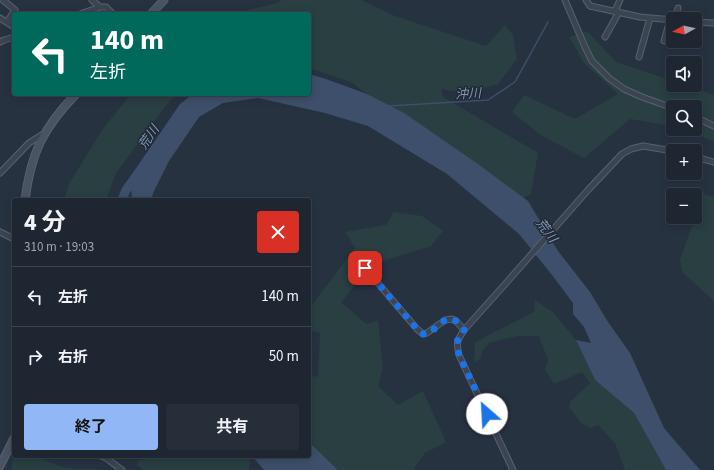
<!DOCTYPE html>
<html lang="ja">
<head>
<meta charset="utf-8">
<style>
	:root { --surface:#1d2631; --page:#252e39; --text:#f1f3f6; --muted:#a0a5ab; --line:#3b434d; --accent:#92b7f6 }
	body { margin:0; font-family:"Source Sans 3","Noto Sans JP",sans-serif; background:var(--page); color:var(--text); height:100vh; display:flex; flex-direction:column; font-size:15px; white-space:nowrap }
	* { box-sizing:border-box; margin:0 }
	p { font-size:13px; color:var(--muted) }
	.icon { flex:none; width:22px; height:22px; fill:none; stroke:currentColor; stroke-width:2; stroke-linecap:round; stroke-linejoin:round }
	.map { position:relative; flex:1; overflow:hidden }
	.details { position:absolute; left:12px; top:198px; width:299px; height:260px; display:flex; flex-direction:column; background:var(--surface); border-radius:4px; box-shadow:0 2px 10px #0003,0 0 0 1px var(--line) }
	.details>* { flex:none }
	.banner { position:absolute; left:12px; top:12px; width:299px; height:84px; border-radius:4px; box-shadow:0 2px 10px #0003,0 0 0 1px var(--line); background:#00695c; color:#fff; overflow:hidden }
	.needle { width:26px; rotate:262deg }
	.buttons { position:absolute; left:666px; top:12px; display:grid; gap:8px }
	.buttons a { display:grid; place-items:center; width:36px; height:36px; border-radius:4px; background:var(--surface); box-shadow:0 2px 10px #0003,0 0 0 1px var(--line); font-size:20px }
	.pin { position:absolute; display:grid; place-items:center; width:34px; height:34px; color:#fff; margin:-17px; border-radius:8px; box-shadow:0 2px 6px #0006 }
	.me { position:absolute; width:44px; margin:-22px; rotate:334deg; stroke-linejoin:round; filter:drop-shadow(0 0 3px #0008) }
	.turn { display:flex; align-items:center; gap:14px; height:84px; padding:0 12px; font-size:18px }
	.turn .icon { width:52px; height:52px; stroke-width:2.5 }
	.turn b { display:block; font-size:28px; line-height:34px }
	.round { display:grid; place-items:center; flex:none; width:42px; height:42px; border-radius:4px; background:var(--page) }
	.overview { display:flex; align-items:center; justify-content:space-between; height:68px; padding:0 12px }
	h1 { font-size:24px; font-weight:700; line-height:30px }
	.cta { display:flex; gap:8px; margin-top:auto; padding:8px 12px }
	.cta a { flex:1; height:46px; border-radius:4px; background:var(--accent); color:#111; font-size:16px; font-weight:700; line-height:46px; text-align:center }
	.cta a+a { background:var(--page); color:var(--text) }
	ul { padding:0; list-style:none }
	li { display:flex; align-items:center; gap:12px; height:60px; padding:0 12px; border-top:1px solid var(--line) }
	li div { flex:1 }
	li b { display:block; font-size:15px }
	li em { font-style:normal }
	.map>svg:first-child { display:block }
	.green { fill:#293f42 }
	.water { fill:#3d4f6a }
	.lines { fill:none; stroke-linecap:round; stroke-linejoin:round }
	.stream { stroke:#3d4f6a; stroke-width:1.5 }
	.river { stroke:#3d4f6a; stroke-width:9 }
	.minor-casing { stroke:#59626e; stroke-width:7 }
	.secondary-casing { stroke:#59626e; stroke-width:9 }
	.minor { stroke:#3b4451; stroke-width:5 }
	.secondary { stroke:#495364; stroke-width:7 }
	.route { stroke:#1a73e8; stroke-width:7; stroke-dasharray:0 12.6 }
	.labels { text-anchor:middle; stroke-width:3; stroke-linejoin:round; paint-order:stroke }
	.water-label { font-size:13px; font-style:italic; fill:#8095b2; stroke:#202936 }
</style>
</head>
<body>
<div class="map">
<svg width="714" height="470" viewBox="0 0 714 470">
	<rect width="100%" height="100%" fill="#273241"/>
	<!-- green -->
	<path class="green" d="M 281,0 L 361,0 L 395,16 L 486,46 L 505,25 L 513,35 L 517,59 L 498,84 L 466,93 L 441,89 L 443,97 L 538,153 L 531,194 L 517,201 L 429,140 L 351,82 L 309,68 L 309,14 L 234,14 L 239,12 L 278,3 Z
		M 587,31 L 616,62 L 673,81 L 673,85 L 684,85 L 714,95 L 714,141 L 678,129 L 695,129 L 695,107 L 673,107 L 673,127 L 666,125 L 630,119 L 584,158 L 542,136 L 512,112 L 524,95 L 575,119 L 618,94 L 584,63 L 569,37 Z
		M 131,94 L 177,94 L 168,103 L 116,173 L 106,200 L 64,200 L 69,184 L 102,130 Z
		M 703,194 L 714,197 L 714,301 L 682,272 L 680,260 Z
		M 394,212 L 422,216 L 443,231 L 431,246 L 389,259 L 372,266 L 341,302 L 366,324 L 378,321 L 383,368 L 378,386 L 398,405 L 423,391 L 446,442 L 425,453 L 414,468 L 415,470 L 338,470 L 309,442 L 309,375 L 318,377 L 320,333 L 309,330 L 309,309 L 355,248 L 345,232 L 386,225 Z
		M 535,300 L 553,312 L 576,340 L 595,380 L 634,413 L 666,470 L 625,470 L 615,443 L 598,425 L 591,428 L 581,423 L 569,407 L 570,402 L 590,383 L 582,372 L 554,384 L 545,369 L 548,360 L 539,336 L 518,336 L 499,340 L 489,343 L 482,351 L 481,357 L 476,363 L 474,358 L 475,342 L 534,312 Z
		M 14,456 L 31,456 L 37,457 L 65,468 L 98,469 L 99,470 L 11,470 Z
		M 153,456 L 250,456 L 249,470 L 144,470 L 137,465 L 138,461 Z"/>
	<!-- water -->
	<path class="water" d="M 309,74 L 326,79 L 367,94 L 404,113 L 478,164 L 528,201 L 558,251 L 590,292 L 608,322 L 630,353 L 664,428 L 700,470 L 666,470 L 634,413 L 595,380 L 576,340 L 591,343 L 584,327 L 573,314 L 573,303 L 552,275 L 519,234 L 447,174 L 368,126 L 325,113 L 258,98 L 223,103 L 199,117 L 169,161 L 154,191 L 151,200 L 132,200 L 130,177 L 180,104 L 193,94 L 309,94 Z
		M 309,442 L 338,470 L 264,470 L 252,456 L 309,456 Z"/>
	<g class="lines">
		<!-- stream -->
		<path class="stream" d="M 389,106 L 488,100 L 515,82 L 548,22"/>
		<!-- river -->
		<path class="river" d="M 122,200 L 126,190 L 137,175"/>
		<defs>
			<path id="minor" d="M 3,0 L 15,10 L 7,22
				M 92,0 L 100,7
				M 565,0 L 585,47 L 592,61 L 609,78 L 624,89 L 642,97 L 673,108
				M 586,0 L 590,6 L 640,17 L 673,20
				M 615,11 L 620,0
				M 80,14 L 100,7 L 106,7 L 113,14
				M 0,18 L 14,27
				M 675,19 L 678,8
				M 695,22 L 714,23
				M 605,37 L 619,12
				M 664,41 L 670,20
				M 0,42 L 4,40 L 14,37
				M 639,57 L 650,18
				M 695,117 L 714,126
				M 695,157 L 714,162
				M 0,173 L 29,143 L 45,133
				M 0,232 L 14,239
				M 365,268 L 417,329 L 423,334 L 427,333 L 445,320 L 452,319 L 456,321 L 464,330
				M 101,456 L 106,458 L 122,470
				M 513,470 L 459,355 C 456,342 457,341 464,330 L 507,282 L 588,190 L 622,154 L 631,149 L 643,146 L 673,151"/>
			<path id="secondary" d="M 151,14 L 164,0
				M 25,200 C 31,153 43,128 76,94
				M 0,466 L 14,438"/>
		</defs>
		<!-- minor casing -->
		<use href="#minor" class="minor-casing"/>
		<!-- secondary casing -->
		<use href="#secondary" class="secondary-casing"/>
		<!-- minor -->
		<use href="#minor" class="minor"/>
		<!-- secondary -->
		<use href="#secondary" class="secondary"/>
	</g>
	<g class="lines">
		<!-- route -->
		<path class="route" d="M 365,268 L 417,329 L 423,334 L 428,334 L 445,320 L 452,319 L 456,321 L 464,330 L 458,338 L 457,344 L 458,350 L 459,355 L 487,414"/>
	</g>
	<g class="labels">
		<!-- water labels -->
		<g class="water-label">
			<text transform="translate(468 93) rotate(-3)" y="5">沖川</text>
			<text transform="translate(148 137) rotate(-55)" y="5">荒川</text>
			<text transform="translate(547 230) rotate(53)" y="5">荒川</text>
		</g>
	</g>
</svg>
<div class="buttons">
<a><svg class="needle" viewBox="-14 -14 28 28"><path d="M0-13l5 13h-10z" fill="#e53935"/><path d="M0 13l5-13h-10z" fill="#a0a5ab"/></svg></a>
<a><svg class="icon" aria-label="sound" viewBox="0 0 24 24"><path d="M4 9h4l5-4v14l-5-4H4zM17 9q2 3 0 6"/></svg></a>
<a><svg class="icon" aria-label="search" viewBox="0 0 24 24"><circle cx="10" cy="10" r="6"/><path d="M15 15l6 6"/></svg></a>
<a>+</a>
<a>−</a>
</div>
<div class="pin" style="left:365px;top:268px;background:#d93025"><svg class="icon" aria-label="arrive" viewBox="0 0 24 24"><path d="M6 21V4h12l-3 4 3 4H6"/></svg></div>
<svg class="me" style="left:487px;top:414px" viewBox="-20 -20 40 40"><circle r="19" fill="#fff"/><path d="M0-13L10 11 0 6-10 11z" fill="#1a73e8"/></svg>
<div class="banner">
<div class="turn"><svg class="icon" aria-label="left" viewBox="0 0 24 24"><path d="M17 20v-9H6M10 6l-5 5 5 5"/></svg><div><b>140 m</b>左折</div></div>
</div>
<section class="details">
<div class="overview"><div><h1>4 分</h1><p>310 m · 19:03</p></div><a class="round" style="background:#d93025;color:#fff"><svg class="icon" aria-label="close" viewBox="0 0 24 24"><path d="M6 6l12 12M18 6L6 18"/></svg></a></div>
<ul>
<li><svg class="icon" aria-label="left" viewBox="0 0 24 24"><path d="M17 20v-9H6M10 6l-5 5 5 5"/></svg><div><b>左折</b></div><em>140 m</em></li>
<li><svg class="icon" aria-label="right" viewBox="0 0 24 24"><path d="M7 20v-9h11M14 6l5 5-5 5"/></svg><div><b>右折</b></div><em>50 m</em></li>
</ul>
<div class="cta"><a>終了</a><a>共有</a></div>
</section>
</div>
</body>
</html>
